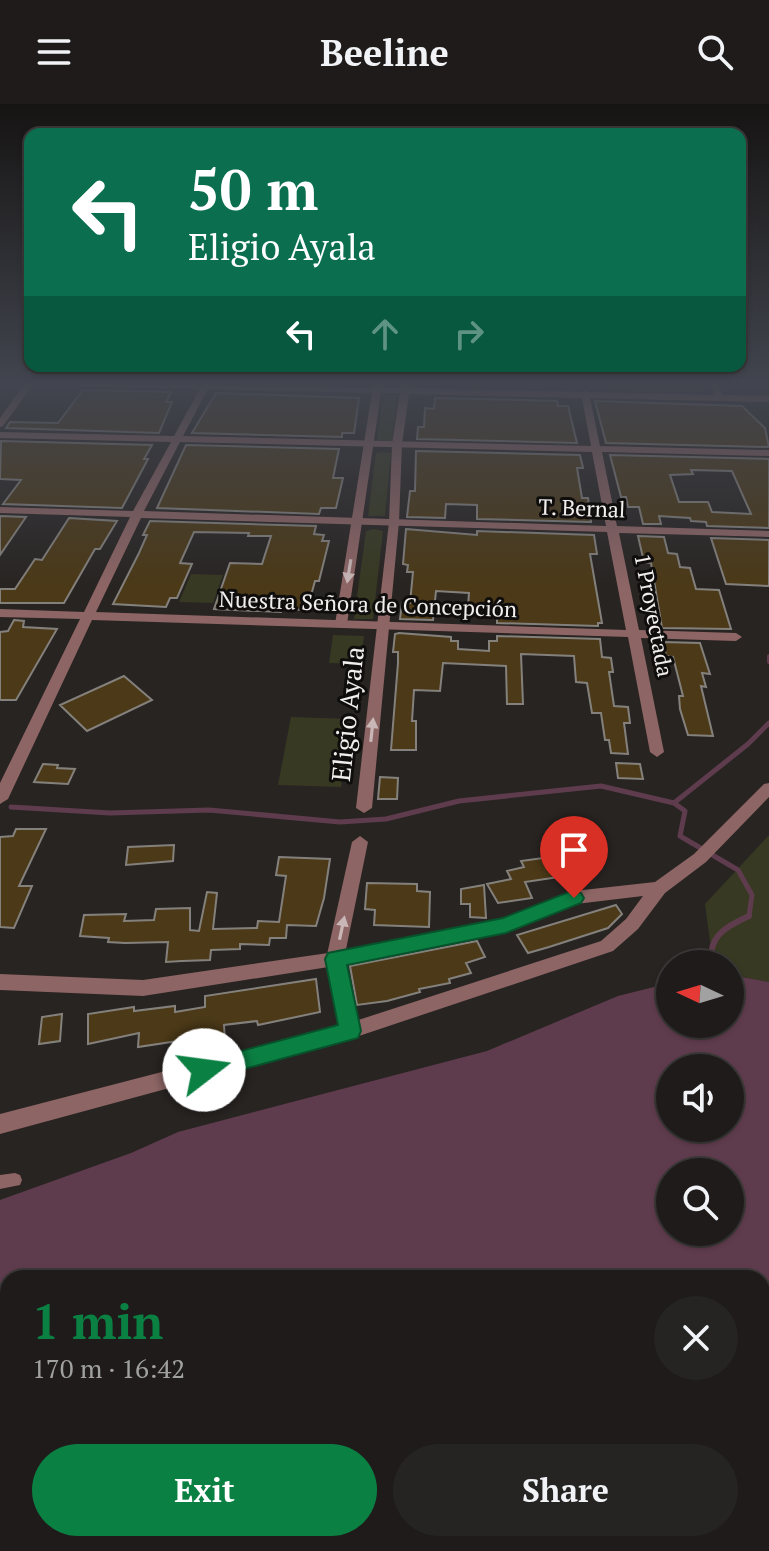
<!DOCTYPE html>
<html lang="en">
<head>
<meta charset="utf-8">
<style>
	:root { --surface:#1e1b1a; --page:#262423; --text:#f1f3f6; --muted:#a1a1a2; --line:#3c3939; --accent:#0b8043 }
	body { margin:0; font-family:"PT Serif",serif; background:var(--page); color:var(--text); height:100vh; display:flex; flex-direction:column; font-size:30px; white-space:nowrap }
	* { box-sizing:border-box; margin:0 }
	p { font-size:26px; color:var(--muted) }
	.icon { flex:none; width:44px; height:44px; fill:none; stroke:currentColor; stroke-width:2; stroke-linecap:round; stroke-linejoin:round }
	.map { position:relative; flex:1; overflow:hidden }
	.details { position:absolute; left:0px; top:1166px; width:770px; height:282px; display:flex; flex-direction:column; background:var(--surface); border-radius:24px 24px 0 0; box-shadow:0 2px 6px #0004,0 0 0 2px var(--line) }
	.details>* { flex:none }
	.banner { position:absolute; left:24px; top:24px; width:722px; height:244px; border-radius:16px; box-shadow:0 2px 6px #0004,0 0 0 2px var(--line); background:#0b6e4f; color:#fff; overflow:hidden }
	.needle { width:52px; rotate:274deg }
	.fabs { position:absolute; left:656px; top:846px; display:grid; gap:16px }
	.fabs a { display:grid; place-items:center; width:88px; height:88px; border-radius:50%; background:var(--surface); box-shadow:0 2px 6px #0004,0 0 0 2px var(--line); font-size:40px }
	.pin { position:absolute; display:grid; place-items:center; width:68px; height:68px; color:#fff; margin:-82px -34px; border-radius:50% 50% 50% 0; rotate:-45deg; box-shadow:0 0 8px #0007 }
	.pin .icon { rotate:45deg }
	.me { position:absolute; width:88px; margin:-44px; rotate:75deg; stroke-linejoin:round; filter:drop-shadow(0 0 6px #0008) }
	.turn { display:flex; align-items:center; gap:28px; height:168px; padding:0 32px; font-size:36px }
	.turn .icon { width:104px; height:104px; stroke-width:2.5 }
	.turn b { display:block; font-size:56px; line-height:68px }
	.lanes { display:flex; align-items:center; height:76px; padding:0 32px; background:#0003; justify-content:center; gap:40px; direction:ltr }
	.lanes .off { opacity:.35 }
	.round { display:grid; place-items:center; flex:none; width:84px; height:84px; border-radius:42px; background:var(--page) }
	.headline { display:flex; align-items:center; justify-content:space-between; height:136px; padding:0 32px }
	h1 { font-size:48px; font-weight:800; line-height:60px; color:var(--accent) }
	.action { display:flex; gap:16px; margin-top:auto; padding:16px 32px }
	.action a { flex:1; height:92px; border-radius:48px; background:var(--accent); color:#fff; font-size:32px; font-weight:800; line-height:92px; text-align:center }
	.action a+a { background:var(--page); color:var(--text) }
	header { display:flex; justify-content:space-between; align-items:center; height:104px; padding:0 32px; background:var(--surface); font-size:36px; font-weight:800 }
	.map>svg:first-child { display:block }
	.green { fill:#373922 }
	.water { fill:#5f3c4d; fill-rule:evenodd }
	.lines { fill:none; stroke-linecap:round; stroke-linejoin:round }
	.stream-far2 { stroke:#5f3c4d; stroke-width:4 }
	.stream-far1 { stroke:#5f3c4d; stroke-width:5 }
	.stream { stroke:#5f3c4d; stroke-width:6 }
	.building { fill:#4b3917; stroke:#84817d; stroke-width:2; fill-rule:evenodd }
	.service { fill:#8d6565; fill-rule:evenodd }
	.minor { fill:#8d6565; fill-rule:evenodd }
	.tertiary { fill:#8d6565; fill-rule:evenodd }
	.oneway { fill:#c9b7b7 }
	.route { fill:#0b8043; stroke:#07532c; stroke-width:2 }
	.labels { text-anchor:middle; stroke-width:6; stroke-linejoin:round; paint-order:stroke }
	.far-street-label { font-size:22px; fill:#f1eeed; stroke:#100e0d }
	.street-label { font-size:26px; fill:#f1eeed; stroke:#100e0d }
</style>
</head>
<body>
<header><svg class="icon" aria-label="menu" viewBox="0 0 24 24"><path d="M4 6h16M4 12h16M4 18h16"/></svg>Beeline<svg class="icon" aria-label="search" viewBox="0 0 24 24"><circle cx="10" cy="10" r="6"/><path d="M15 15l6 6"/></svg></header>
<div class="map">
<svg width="769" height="1447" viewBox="0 0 769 1447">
	<rect width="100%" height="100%" fill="#282422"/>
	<!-- green -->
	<path class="green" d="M 416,279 L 707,279 L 711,288 L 416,282 Z
		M 383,291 L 397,291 L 392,337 L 377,336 Z
		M 383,348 L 391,349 L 385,412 L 368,412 L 376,349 Z
		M 374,425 L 383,427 L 373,515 L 354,515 L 366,427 Z
		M 191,470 L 223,471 L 213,499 L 179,498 Z
		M 333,531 L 364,532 L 360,560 L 329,559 Z
		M 291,613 L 349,615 L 341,683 L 278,681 Z
		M 769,731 L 769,878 L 730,871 L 730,860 L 713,860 L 705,800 Z"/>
	<!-- water -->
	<path class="water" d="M 730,871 L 769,878 L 769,1447 L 0,1447 L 0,1096 L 131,1049 L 178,1028 L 487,947 L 618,892 L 670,879 L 670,920 L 730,920 ZM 670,964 L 730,964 L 730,1024 L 670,1024 ZM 670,1068 L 730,1068 L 730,1128 L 670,1128 ZM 8,1174 L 762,1174 L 762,1440 L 8,1440 Z"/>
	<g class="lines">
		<!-- stream-far2 -->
		<path class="stream-far2" d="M 769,552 L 769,558"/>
		<!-- stream-far1 -->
		<path class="stream-far1" d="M 674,699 L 748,640 L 769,619
			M 11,703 L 110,709 L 209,706 L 340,718 L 386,715 L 459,697 L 601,682 L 674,699 L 685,707 L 680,732 L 738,766 L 752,791 L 749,812 L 745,814"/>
		<!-- stream -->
		<path class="stream" d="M 712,860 C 707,832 727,822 749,812"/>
	</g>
	<!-- building -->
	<path class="building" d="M 83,286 L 171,288 L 166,298 L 172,298 L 159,329 L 6,324 L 10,318 L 58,319 Z
		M 216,289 L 359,294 L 354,329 L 342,329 L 342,333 L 192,329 Z
		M 435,294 L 557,297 L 558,302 L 568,302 L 577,339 L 417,335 L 418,323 L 424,323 L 425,304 L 434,305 Z
		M 595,297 L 742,302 L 765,324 L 769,343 L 606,339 Z
		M 1,337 L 152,341 L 144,355 L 148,355 L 122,404 L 3,400 L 21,376 L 0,375 Z
		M 186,341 L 339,345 L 333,374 L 343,374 L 336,404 L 321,404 L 319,410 L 157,404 Z
		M 416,347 L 580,351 L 583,364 L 577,364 L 582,394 L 588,394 L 591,418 L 477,415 L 477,401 L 446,400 L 445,414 L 407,413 L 410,387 L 415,387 Z
		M 610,351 L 769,355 L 769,424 L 707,422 L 706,418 L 691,417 L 690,414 L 659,412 L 661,420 L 643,420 L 639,403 L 628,403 L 626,393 L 621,393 ZM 691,366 L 732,367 L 751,410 L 712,408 L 708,398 L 679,398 L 670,371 L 693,370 Z
		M 0,412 L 26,413 L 0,451 Z
		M 69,414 L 117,417 L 100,445 L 95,445 L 64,499 L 0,499 L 0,485 L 15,485 L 35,455 L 42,456 Z
		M 150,417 L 316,422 L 314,430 L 324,431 L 322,437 L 329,437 L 319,477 L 315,477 L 307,506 L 282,505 L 281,508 L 214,505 L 230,459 L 262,460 L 271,432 L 248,432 L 249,429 L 194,428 L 180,459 L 192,460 L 177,494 L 170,494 L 166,503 L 113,500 L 139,449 L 147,431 L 143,431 Z
		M 406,425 L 477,431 L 477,427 L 594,431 L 597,450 L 590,450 L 602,519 L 598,519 L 598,522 L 497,519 L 497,503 L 468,502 L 469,489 L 436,487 L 433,516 L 400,515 L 402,499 L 410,499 L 413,468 L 407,468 L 408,461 L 403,460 Z
		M 638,432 L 664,433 L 668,449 L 677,450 L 680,463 L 690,464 L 696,485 L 719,486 L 731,525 L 662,524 L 651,459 L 644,458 Z
		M 711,434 L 769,436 L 769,482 L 726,480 Z
		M 14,516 L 24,517 L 23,523 L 57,525 L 16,596 L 0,596 L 0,528 L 8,527 Z
		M 399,529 L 451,533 L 451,537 L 458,537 L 458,545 L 489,547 L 489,537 L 497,537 L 497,532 L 600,535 L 602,553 L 611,554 L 613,568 L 609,568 L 614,602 L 628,603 L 630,619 L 624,619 L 628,650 L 611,649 L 609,636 L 605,636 L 601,609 L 592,609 L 587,579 L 576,578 L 574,552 L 521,550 L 523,600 L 507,600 L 506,562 L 443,559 L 440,587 L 414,586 L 412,617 L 416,617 L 416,646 L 391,646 L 398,559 L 398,548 L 393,548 L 395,530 Z
		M 663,538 L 700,539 L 710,570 L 702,569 L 706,583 L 701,582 L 713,632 L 688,631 L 680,605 L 679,592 L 683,592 L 673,553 L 666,552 Z
		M 124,572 L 152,596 L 87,627 L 60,601 Z
		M 616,659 L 640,660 L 643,675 L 618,674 Z
		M 43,660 L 58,661 L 57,664 L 75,665 L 68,680 L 34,678 Z
		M 380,673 L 398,674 L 397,695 L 378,695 Z
		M 16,725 L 46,725 L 19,782 L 32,782 L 14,824 L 0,823 L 0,733 L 13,732 Z
		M 174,741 L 173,757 L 126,761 L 128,743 Z
		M 279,753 L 330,755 L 324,794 L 316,822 L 287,821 L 286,834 L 270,834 L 269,841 L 240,840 L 240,845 L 211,846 L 210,856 L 182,857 L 166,858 L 168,838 L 125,839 L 108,838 L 109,834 L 80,832 L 84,811 L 126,810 L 124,817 L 154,816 L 156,805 L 190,804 L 190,826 L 199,827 L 207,788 L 217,789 L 213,825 L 257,824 L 258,817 L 279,818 L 286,772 L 276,771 Z
		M 550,753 L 559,773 L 525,778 L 532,794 L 498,799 L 487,780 L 511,775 L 507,767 L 524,763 L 521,757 Z
		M 367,779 L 417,780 L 417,787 L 430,788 L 429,823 L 374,821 L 375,806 L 365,805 Z
		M 484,781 L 486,814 L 470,813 L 470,800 L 461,800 L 461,785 Z
		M 616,801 L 622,810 L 608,824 L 549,843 L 528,849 L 517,831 Z
		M 477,837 L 485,853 L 466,859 L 471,869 L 449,875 L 450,879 L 419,885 L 420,888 L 387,897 L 357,901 L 350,862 Z
		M 316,875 L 320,908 L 258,921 L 257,917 L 224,921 L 225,936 L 178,946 L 178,937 L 138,943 L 139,929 L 88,940 L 88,910 L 134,903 L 134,907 L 175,902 L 175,908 L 205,903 L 205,892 Z
		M 62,910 L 60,937 L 39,940 L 42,913 Z"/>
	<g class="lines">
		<!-- service -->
		<path class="service" d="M 15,1069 L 20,1071 L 22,1076 L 20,1081 L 0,1085 L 0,1071 Z"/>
		<!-- minor -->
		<path class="minor" d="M 25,279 L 34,279 L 3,322 L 0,323 L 0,314 Z
			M 203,279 L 211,279 L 183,332 L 591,342 L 581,289 L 585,286 L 589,289 L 600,342 L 769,346 L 769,352 L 602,348 L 617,422 L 769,427 L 769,433 L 619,429 L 639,526 L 736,529 L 742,533 L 736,537 L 641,534 L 664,648 L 657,653 L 650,648 L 628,533 L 92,516 L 8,695 L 0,700 L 0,679 L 80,515 L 0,513 L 0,505 L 84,508 L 130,413 L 0,409 L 0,403 L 133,407 L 171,338 L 0,334 L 0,328 L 174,332 ZM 180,338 L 592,348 L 606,422 L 144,407 ZM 141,414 L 607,428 L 626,526 L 96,508 Z
			M 710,279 L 718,279 L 724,296 L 718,296 Z
			M 769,679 L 769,693 L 706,758 L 665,789 L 638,825 L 613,847 L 350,935 L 343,933 L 340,927 L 343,921 L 601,837 L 626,815 L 643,792 L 576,800 L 506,828 L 335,862 L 143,892 L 0,886 L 0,870 L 143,876 L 335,848 L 504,815 L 574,787 L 655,778 L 694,750 L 764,680 Z"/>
		<!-- tertiary -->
		<path class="tertiary" d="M 48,279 L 373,284 L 374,279 L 382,279 L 382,284 L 401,284 L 402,279 L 410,279 L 410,284 L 769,292 L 769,298 L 409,290 L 402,340 L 399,418 L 372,704 L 364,709 L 356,704 L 389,418 L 392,340 L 400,289 L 381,289 L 347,520 L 341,524 L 335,520 L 372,289 L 52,282 Z
			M 360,732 L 368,738 L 344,855 L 360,927 L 357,933 L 0,1030 L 0,1010 L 339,922 L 326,855 L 352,738 Z"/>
	</g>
	<!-- one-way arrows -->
	<defs><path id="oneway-solid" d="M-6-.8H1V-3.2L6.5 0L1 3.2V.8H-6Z" transform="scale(2)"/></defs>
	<g class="oneway">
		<use href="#oneway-solid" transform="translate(349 467) rotate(99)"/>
		<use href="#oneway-solid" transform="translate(372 626) rotate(-84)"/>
		<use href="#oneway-solid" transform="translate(342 824) rotate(-78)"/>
	</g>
	<!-- sky -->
	<linearGradient id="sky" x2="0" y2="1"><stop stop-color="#161413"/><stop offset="0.58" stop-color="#42454f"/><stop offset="1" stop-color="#42454f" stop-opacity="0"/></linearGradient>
	<rect width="769" height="482" fill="url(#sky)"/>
	<!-- route -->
	<path class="route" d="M 574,786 L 581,789 L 584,794 L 581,799 L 506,829 L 347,861 L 361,927 L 358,934 L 204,976 L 196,973 L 193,966 L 196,959 L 338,921 L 325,855 L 328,849 L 503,814 Z"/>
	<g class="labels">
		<!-- far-street labels -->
		<g class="far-street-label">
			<text transform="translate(582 404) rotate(2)" y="8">T. Bernal</text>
			<text transform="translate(368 500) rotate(2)" y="8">Nuestra Señora de Concepción</text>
			<text transform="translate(654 511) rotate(79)" y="8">1 Proyectada</text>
		</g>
		<!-- street labels -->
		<g class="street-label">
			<text transform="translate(348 610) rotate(-84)" y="9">Eligio Ayala</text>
		</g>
	</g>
</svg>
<div class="fabs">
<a><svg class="needle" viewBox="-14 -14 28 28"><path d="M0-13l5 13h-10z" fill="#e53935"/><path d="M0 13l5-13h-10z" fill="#a1a1a2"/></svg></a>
<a><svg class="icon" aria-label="sound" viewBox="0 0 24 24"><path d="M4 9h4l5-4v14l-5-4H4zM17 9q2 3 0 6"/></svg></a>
<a><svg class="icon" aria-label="search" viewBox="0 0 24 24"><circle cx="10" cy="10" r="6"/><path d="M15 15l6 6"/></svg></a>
</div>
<div class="pin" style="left:574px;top:794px;background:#d93025"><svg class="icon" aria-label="arrive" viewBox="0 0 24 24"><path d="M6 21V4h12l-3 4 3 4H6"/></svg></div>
<svg class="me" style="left:204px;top:966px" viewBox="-20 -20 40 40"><circle r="19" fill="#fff"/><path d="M0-13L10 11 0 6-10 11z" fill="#0b8043"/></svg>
<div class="banner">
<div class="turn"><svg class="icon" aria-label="left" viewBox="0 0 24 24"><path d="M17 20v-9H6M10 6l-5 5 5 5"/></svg><div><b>50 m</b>Eligio Ayala</div></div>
<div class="lanes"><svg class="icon" aria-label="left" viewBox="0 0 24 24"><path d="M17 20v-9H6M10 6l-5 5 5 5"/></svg><svg class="icon off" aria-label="ahead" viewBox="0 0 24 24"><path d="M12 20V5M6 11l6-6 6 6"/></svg><svg class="icon off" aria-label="right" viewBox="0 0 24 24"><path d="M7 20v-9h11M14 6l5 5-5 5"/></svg></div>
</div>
<section class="details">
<div class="headline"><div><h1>1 min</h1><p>170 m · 16:42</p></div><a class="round"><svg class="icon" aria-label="close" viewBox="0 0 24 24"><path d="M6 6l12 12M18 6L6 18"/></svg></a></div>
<div class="action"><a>Exit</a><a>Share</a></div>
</section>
</div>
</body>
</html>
